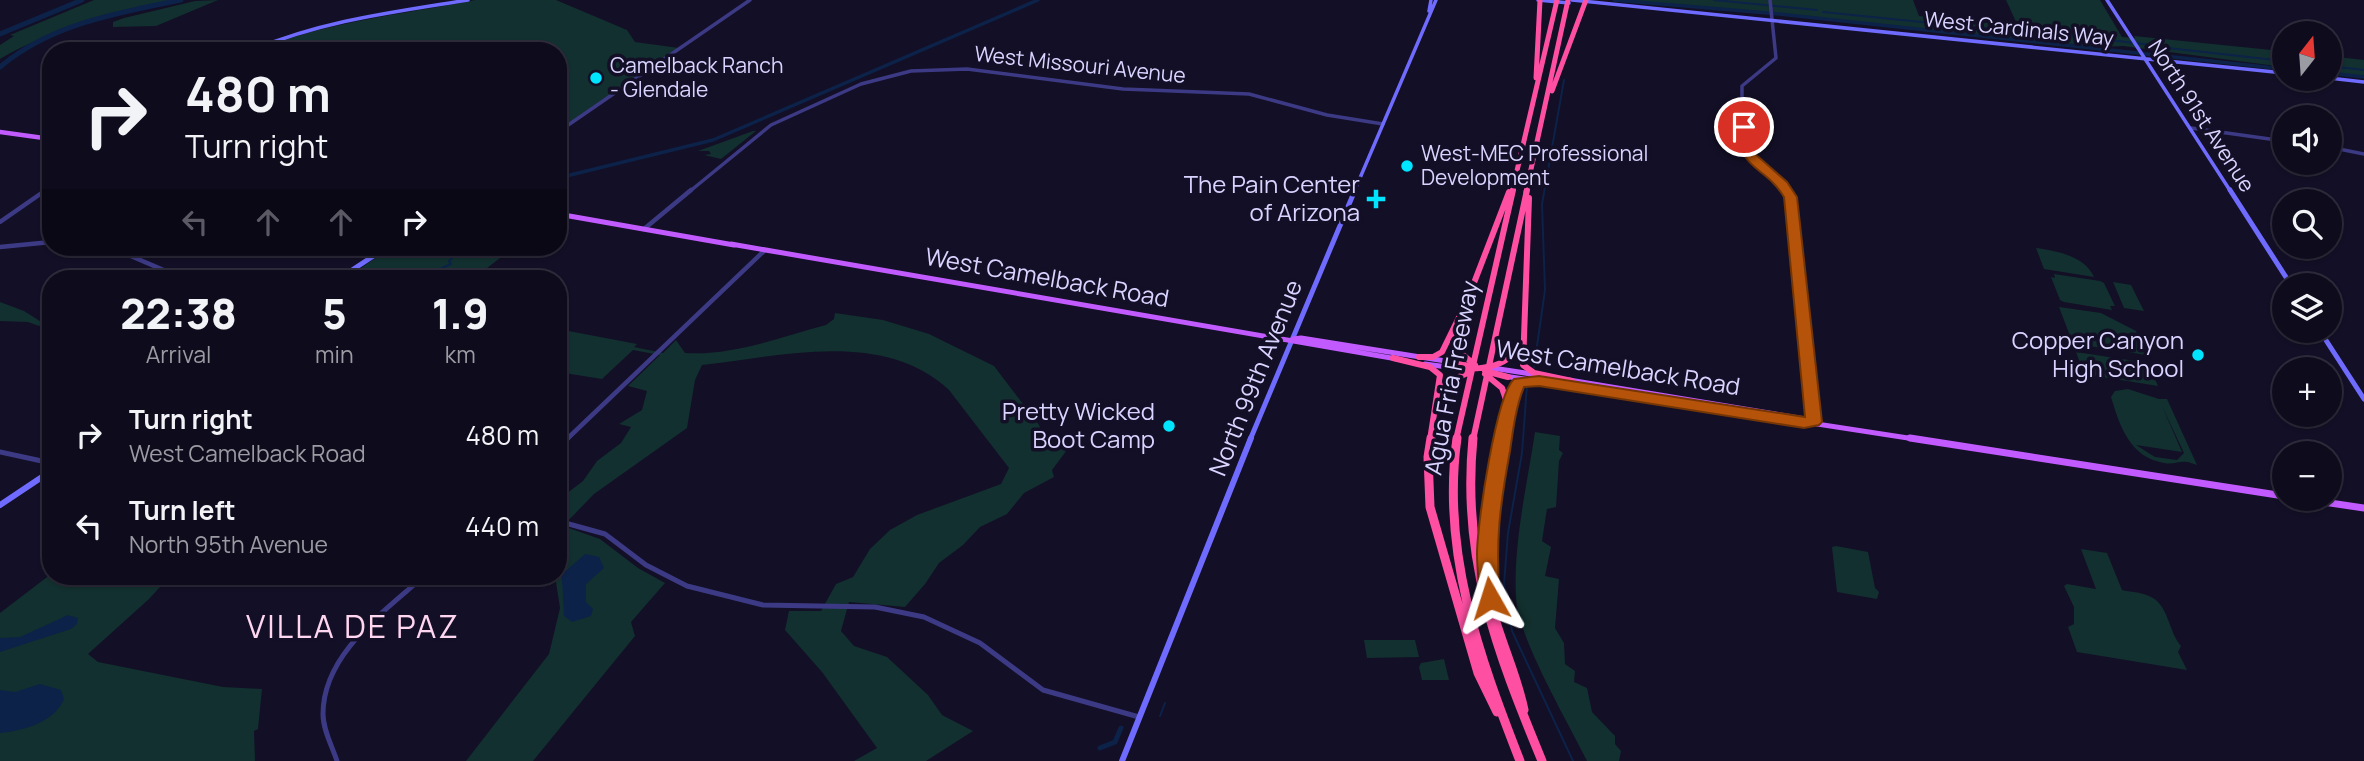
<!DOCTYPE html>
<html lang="en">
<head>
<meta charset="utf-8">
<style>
	:root { --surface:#0e0b1c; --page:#1c1929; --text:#f1f3f6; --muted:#9b9ba3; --line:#2e2b3b }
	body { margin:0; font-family:Manrope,sans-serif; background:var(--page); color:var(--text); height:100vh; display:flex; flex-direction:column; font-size:26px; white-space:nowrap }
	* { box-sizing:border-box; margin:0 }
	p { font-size:23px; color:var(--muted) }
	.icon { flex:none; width:38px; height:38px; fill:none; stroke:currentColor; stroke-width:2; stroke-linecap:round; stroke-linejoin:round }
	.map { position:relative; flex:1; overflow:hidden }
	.details { position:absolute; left:42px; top:270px; width:525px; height:315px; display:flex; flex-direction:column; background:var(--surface); border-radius:28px; box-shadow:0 2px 5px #0004,0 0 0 2px var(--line) }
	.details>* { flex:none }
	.hud { position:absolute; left:42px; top:42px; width:525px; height:214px; border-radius:28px; box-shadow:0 2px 5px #0004,0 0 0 2px var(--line); background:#0e0b1c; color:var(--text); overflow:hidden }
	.needle { width:46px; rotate:17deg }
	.controls { position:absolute; left:2272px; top:21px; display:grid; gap:14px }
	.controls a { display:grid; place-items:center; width:70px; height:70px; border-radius:50%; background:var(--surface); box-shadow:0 2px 5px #0004,0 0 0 2px var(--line); font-size:35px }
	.pin { position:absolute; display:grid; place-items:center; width:60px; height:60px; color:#fff; margin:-30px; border:4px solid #fff; border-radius:50%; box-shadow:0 2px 7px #0007 }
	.me { position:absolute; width:77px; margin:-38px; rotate:354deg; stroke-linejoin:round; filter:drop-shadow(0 0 5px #0008) }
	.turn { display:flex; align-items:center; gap:24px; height:147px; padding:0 28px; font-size:32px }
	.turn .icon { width:91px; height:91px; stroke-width:2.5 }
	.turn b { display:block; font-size:49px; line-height:60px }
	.lanes { display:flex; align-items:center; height:66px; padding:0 28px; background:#0003; justify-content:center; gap:35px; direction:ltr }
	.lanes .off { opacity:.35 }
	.eta { display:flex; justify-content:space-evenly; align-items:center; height:119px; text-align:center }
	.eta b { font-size:42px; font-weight:800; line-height:49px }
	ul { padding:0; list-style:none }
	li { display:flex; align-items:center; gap:21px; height:91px; padding:0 28px }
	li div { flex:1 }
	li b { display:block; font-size:26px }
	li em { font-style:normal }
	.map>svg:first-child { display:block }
	.green { fill:#12302f; fill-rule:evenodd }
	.water { fill:#0c2248 }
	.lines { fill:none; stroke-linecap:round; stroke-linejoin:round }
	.stream { stroke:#0c2248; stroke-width:2 }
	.canal-far1 { stroke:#0c2248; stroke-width:3.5 }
	.canal { stroke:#0c2248; stroke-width:5 }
	.river { stroke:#0c2248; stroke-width:5 }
	.tertiary-far2 { stroke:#3d3a85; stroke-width:3.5 }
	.tertiary-far1 { stroke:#3d3a85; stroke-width:4.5 }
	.tertiary { stroke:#3d3a85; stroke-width:5 }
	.secondary-far2 { stroke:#6f6bff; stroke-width:3.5 }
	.secondary-far1 { stroke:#6f6bff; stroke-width:5 }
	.secondary { stroke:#6f6bff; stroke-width:6 }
	.primary-far2 { stroke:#c25bff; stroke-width:4.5 }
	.primary-far1 { stroke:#c25bff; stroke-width:5 }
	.primary { stroke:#c25bff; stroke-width:7 }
	.motorway-far2 { stroke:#ff4fa3; stroke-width:5 }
	.motorway-far1 { stroke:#ff4fa3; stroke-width:6 }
	.motorway { stroke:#ff4fa3; stroke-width:9 }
	.route { fill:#b45309; stroke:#753606; stroke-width:2 }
	.poi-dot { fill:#00e5ff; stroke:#130f26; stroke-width:2.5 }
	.labels { text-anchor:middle; stroke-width:7; stroke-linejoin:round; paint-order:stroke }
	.far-street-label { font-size:21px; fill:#d9d4ff; stroke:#130f26 }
	.far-poi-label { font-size:21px; fill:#d9d4ff; stroke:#130f26; text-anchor:start }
	.poi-label { font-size:24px; fill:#d9d4ff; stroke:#130f26; text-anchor:end }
	.street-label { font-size:24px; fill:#d9d4ff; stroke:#130f26 }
	.near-neighbourhood-label { font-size:32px; letter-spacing:2px; fill:#ffd6f0; stroke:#130f26 }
</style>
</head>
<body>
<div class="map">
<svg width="2364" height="761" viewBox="0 0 2364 761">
	<rect width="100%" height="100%" fill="#130f26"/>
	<!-- green -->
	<path class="green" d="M 94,0 L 171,0 C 112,13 53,28 0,59 L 0,45 L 14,36 L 10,35 Z
		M 218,0 L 156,26 L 113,27 L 113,22 L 124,18 L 195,1 Z
		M 475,0 L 556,0 L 627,30 L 635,42 L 679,48 L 558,130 L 558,51 L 256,51 C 326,21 401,15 475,0 Z
		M 1630,0 L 1913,0 L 1919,16 L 2018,26 L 2006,0 L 2100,0 L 2122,37 L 2135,38 L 2134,36 L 2281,51 L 2284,51 L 2284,67 L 2123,46 L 2103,47 Z
		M 2329,56 L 2364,60 L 2364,76 L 2329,72 Z
		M 753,131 L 756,131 L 721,159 L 704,155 L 711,154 L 709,151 L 698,151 Z
		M 392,247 L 514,247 L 477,276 L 469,278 L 346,278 Z
		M 2036,248 C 2057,251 2085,256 2094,277 L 2044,269 Z
		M 2054,274 L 2100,281 L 2104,283 L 2115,306 L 2110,306 L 2112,310 L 2064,302 L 2060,300 L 2051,277 L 2055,278 Z
		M 2113,282 L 2131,285 L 2144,311 L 2124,308 Z
		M 0,302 L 24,311 L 43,323 L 39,326 L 28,322 L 0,321 Z
		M 2059,307 L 2101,313 L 2136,331 L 2146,355 L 2077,344 L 2072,341 Z
		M 835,313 L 883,320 L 929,334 L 994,366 L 1039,425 L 1046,442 L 1055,448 L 1067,450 L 1052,470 L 1054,477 L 1024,493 L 1007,514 L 980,527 L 963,545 L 939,563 L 925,584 L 905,607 L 849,602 L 841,631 L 854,646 L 887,657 L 928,695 L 942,715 L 973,731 L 926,761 L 854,761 L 877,748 L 822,672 L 785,630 L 789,611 L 821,611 L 836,584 L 853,577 L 870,549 L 890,530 L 917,515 L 1001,484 L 1009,468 L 949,390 C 884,329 781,356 702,365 L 695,380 L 687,428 L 594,494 L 563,526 L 600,539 L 638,568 L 665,583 L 631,622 L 635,636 L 533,761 L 466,761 L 549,654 L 560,608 L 555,576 L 558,576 L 558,500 L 583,481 L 597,461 L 621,443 L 631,427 L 619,424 L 642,410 L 647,391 L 628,386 L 660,355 L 633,350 L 602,379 L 558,372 L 558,329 L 637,344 L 634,347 L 663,353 L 676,340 L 685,353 C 732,356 781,337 826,325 L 834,319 Z
		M 2076,352 L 2148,363 L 2158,386 L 2084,374 Z
		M 2128,389 L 2159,399 L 2167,399 L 2197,465 C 2193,464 2190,462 2187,462 C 2179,461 2173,465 2164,463 C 2130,457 2120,427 2111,397 L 2115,391 ZM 2162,406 L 2184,453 L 2177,460 L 2155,457 L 2136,445 L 2182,452 Z
		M 1535,432 L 1560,436 L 1559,450 L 1563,453 L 1559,461 L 1556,507 L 1547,509 L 1542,541 L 1551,547 L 1545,576 L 1559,579 L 1555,628 L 1564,643 L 1565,664 L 1575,671 L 1574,682 L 1587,688 L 1592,712 L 1615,736 L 1615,744 L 1621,751 L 1619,761 L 1587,761 C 1567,720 1519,640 1516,598 C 1513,544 1527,485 1535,432 Z
		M 1836,546 L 1868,552 L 1875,588 L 1879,592 L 1877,599 L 1837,592 L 1832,547 Z
		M 2081,549 L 2107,553 L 2122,590 C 2130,592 2141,592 2149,596 C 2169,604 2168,631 2181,646 L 2178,652 L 2187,670 L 2077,652 L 2068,627 L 2074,624 L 2074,607 L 2064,586 L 2067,584 L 2096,589 Z
		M 51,574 L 170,576 L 149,599 L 88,654 L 98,662 L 223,687 L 262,689 L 258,729 L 254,731 L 255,761 L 0,761 L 0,613 Z
		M 1364,640 L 1415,640 L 1419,657 L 1367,658 Z
		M 1444,659 L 1449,680 L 1422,680 L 1419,667 L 1421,663 Z"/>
	<!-- water -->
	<path class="water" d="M 585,554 L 599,557 L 604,568 L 586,584 L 586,602 L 593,609 L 591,616 L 572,622 L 564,616 L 562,579 L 558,568 L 567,570 Z
		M 68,615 L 78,618 L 77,624 L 71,629 L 0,652 L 0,638 L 20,637 Z
		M 40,684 L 61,690 L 64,699 C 55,722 23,731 0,733 L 0,690 L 15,692 Z"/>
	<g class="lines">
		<!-- stream -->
		<path class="stream" d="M 1714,0 L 1817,10
			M 1823,12 L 1970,27
			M 1975,27 L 2058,34
			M 2063,35 L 2153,45
			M 2159,47 L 2284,61
			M 2329,66 L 2364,70
			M 471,254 L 489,250 L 487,247
			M 420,278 L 451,264 L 449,261 L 454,256 L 469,255
			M 1534,367 L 1545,290 L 1542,204 L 1564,80
			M 1527,385 L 1522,453 L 1508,533 L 1504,584 L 1512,631 L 1573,761
			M 1160,716 L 1165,703"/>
		<!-- canal-far1 -->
		<path class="canal-far1" d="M 1614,0 L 1779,14 L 2284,69
			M 2329,73 L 2364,77
			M 558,178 L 713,140 L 1038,0"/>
		<!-- canal -->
		<path class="canal" d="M 1100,748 L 1115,742 L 1121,728"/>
		<!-- river -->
		<path class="river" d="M 0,34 L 82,0
			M 0,67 C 51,24 117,13 181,0"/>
		<!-- tertiary-far2 -->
		<path class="tertiary-far2" d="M 1770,0 L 1776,58 L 1742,86 L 1742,126 L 1750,156 L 1788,192
			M 2191,128 L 2284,141
			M 558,132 L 750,0
			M 2329,147 L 2364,154
			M 43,192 L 51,187
			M 689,192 L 771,125 L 861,84 L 911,71 L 967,69 L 1123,89 L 1249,94 L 1327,115 L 1383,124"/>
		<!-- tertiary-far1 -->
		<path class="tertiary-far1" d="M 1787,190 L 1790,197 L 1813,422
			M 0,222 L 46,190
			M 644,229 L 691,190
			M 0,247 L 51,242
			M 110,247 L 182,278
			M 566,440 L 764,251"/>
		<!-- tertiary -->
		<path class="tertiary" d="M 558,448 L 568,438
			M 0,452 L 51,463
			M 558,521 L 605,534 L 646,565 L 687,586 L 763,605 L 875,607 L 924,617 L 980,643 L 1043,690 L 1139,717
			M 337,761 C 332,746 323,730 323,714 C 323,654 384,612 424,576"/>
		<!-- secondary-far2 -->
		<path class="secondary-far2" d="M 1538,0 L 1569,3
			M 1572,0 L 2284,73
			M 2107,0 L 2231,192
			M 1429,11 L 1431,0
			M 251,51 C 320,21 394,12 468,0
			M 2329,78 L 2364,82
			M 1354,192 L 1436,0"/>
		<!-- secondary-far1 -->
		<path class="secondary-far1" d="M 2230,190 L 2291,285
			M 340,278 L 387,247
			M 2320,331 L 2364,399
			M 1250,440 L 1355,190"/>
		<!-- secondary -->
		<path class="secondary" d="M 0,505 L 51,471
			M 1122,761 L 1251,438"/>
		<!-- primary-far2 -->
		<path class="primary-far2" d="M 0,132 L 51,139"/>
		<!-- primary-far1 -->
		<path class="primary-far1" d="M 558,214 L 734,245
			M 731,244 L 1397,359
			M 1293,339 L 1301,338 L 1458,363
			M 1425,364 L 1455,368
			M 1486,367 L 1538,375
			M 1504,376 L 1921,440
			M 1569,380 L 1811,420"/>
		<!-- primary -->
		<path class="primary" d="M 1910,438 L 2284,496
			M 2303,499 L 2364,508"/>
		<!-- motorway-far2 -->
		<path class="motorway-far2" d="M 1536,78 L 1540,0
			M 1552,91 L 1586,0
			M 1512,192 L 1557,0
			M 1526,192 L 1568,0"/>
		<!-- motorway-far1 -->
		<path class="motorway-far1" d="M 1529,198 L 1523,365 L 1534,373 L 1572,381
			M 1453,330 L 1456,349 L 1475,365
			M 1419,357 L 1433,357 L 1442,352 L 1467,301 L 1509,192
			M 1393,358 L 1430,367 L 1440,375 L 1430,440
			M 1453,362 L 1468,366
			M 1450,368 C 1477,370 1505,370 1521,345
			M 1485,371 L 1508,377
			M 1485,374 L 1502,388 L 1509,408
			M 1439,391 L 1447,382 L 1470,372
			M 1456,440 L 1513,190
			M 1473,440 L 1527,190
			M 1504,440 L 1516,386 L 1523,381 L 1539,381"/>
		<!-- motorway -->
		<path class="motorway" d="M 1431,438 L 1428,457 L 1430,507 L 1478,673 L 1497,712
			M 1457,438 C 1441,552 1479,656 1520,761
			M 1473,438 C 1461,559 1497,652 1542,761
			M 1504,438 C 1492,494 1479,552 1492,608 C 1501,643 1517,675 1524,710"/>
	</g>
	<!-- route -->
	<path class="route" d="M 1744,124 L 1750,127 L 1751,145 L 1754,153 L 1787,182 L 1797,197 L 1822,422 L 1819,425 L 1804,428 L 1539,386 L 1524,387 C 1516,406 1513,430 1510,451 C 1500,505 1495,542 1500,598 L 1497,603 L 1490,605 L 1483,603 L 1480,598 C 1479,583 1477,568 1477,554 C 1477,525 1496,395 1514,379 L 1539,376 L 1805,417 L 1784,197 C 1765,165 1738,171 1738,127 Z"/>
	<!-- markers -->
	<g class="poi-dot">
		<circle cx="596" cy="78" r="7"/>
		<circle cx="1407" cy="166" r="7"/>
		<path d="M1372.5 188.5h7v7h7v7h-7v7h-7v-7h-7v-7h7z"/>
		<circle cx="2198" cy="355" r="7"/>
		<circle cx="1169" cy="426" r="7"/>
	</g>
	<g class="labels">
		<!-- far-street labels -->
		<g class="far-street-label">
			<text transform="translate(2019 29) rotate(6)" y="7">West Cardinals Way</text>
			<text transform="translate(1080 65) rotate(6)" y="7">West Missouri Avenue</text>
			<text transform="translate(2201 116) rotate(57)" y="7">North 91st Avenue</text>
		</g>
		<!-- far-poi labels -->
		<g class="far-poi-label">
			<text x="610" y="73">Camelback Ranch<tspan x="610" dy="24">- Glendale</tspan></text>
			<text x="1421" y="161">West-MEC Professional<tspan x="1421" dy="24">Development</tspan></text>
		</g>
		<!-- poi labels -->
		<g class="poi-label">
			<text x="1360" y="193">The Pain Center<tspan x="1360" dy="28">of Arizona</tspan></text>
			<text x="2184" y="349">Copper Canyon<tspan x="2184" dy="28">High School</tspan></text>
			<text x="1155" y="420">Pretty Wicked<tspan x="1155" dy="28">Boot Camp</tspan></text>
		</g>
		<!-- street labels -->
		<g class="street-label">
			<text transform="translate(1047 278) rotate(10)" y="8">West Camelback Road</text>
			<text transform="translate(1618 368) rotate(9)" y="8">West Camelback Road</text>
			<text transform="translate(1256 378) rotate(-68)" y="8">North 99th Avenue</text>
			<text transform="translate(1452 378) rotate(-79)" y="8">Agua Fria Freeway</text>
		</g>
		<!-- near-neighbourhood labels -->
		<g class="near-neighbourhood-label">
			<text x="353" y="638">VILLA DE PAZ</text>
		</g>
	</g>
</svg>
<div class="controls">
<a><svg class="needle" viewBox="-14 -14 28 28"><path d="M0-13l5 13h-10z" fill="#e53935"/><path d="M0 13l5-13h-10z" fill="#9b9ba3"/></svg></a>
<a><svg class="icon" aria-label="sound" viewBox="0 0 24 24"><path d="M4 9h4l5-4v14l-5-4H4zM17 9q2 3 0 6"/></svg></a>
<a><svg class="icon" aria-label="search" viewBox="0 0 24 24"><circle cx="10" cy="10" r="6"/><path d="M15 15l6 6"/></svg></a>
<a><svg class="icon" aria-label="layers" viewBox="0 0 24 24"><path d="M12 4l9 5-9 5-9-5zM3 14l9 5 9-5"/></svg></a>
<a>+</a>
<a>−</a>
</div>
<div class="pin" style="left:1744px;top:127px;background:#d93025"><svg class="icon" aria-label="arrive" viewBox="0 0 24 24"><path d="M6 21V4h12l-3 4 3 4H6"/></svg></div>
<svg class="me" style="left:1490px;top:598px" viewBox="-20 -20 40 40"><path d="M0-17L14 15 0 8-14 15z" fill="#b45309" stroke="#fff" stroke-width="4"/></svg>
<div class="hud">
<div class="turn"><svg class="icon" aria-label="right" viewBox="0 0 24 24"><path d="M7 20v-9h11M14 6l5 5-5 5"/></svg><div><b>480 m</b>Turn right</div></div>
<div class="lanes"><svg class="icon off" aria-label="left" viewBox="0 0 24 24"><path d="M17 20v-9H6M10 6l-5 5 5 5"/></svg><svg class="icon off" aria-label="ahead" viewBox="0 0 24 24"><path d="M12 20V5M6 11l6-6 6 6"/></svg><svg class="icon off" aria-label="ahead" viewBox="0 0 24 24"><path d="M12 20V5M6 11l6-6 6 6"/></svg><svg class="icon" aria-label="right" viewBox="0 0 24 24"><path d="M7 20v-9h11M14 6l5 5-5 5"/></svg></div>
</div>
<section class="details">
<div class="eta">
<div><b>22:38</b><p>Arrival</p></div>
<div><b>5</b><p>min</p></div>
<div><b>1.9</b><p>km</p></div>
</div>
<ul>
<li><svg class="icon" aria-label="right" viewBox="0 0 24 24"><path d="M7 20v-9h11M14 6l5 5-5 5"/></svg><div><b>Turn right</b><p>West Camelback Road</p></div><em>480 m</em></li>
<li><svg class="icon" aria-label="left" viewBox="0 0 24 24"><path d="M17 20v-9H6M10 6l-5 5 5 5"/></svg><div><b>Turn left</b><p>North 95th Avenue</p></div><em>440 m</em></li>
</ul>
</section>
</div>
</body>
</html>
